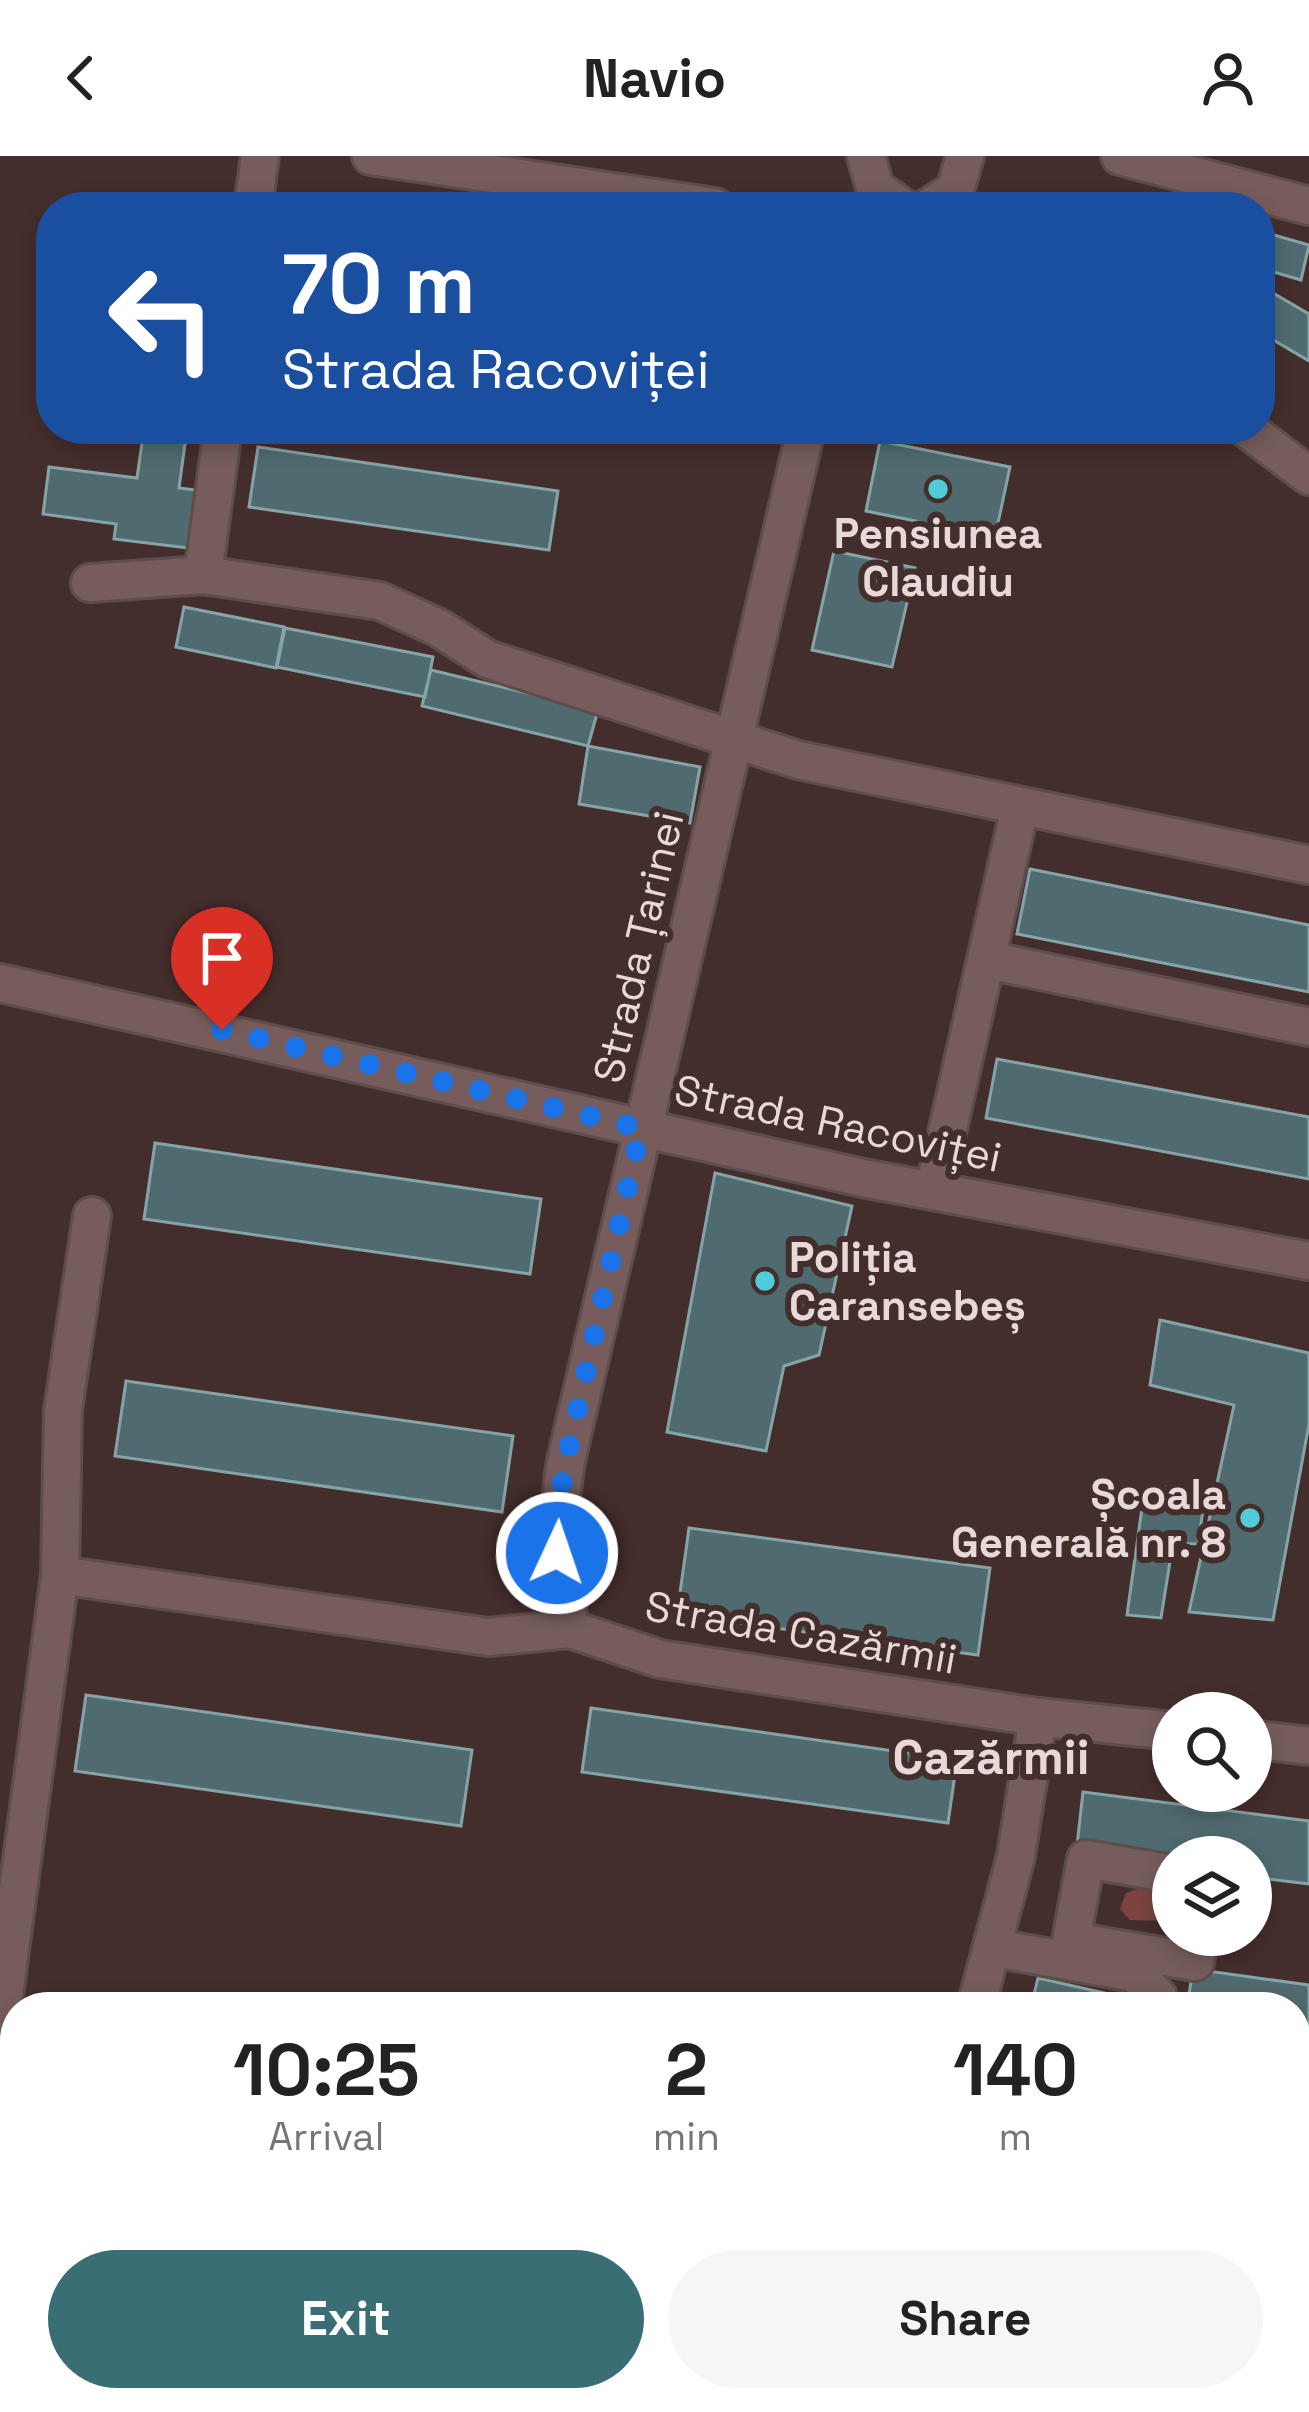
<!DOCTYPE html>
<html lang="en">
<head>
<meta charset="utf-8">
<style>
	:root { --surface:#fff; --page:#f6f6f6; --text:#222; --muted:#767676; --accent:#386e74 }
	body { margin:0; font-family:"Space Grotesk",sans-serif; background:var(--page); color:var(--text); height:100vh; display:flex; flex-direction:column; font-size:45px; white-space:nowrap }
	* { box-sizing:border-box; margin:0 }
	p { font-size:39px; color:var(--muted) }
	.icon { flex:none; width:66px; height:66px; fill:none; stroke:currentColor; stroke-width:2; stroke-linecap:round; stroke-linejoin:round }
	.map { position:relative; flex:1; overflow:hidden }
	.drawer { position:absolute; left:0px; top:1836px; width:1311px; height:420px; display:flex; flex-direction:column; background:var(--surface); border-radius:48px 48px 0 0; box-shadow:0 6px 18px #0003 }
	.drawer>* { flex:none }
	.hud { position:absolute; left:36px; top:36px; width:1239px; height:252px; border-radius:48px; box-shadow:0 6px 18px #0003; background:#1a4fa0; color:#fff; overflow:hidden }
	.fabs { position:absolute; left:1152px; top:1536px; display:grid; gap:24px }
	.fabs a { display:grid; place-items:center; width:120px; height:120px; border-radius:50%; background:var(--surface); box-shadow:0 6px 18px #0003; font-size:60px }
	.pin { position:absolute; display:grid; place-items:center; width:102px; height:102px; color:#fff; margin:-123px -51px; border-radius:50% 50% 50% 0; rotate:-45deg; box-shadow:0 0 12px #0007 }
	.pin .icon { rotate:45deg }
	.me { position:absolute; width:132px; margin:-66px; rotate:3deg; stroke-linejoin:round; filter:drop-shadow(0 0 9px #0008) }
	.turn { display:flex; align-items:center; gap:42px; height:252px; padding:0 48px; font-size:54px }
	.turn .icon { width:156px; height:156px; stroke-width:2.5 }
	.turn b { display:block; font-size:84px; line-height:102px }
	.eta { display:flex; justify-content:space-evenly; align-items:center; height:204px; text-align:center }
	.eta b { font-size:72px; font-weight:700; line-height:84px }
	.cta { display:flex; gap:24px; margin-top:auto; padding:24px 48px }
	.cta a { flex:1; height:138px; border-radius:72px; background:var(--accent); color:#fff; font-size:48px; font-weight:700; line-height:138px; text-align:center }
	.cta a+a { background:var(--page); color:var(--text) }
	header { display:flex; justify-content:space-between; align-items:center; height:156px; padding:0 48px; background:var(--surface); font-size:54px; font-weight:700 }
	.map>svg:first-child { display:block }
	.green { fill:#7c443f }
	.building { fill:#506b6f; stroke:#86a3a7; stroke-width:3 }
	.lines { fill:none; stroke-linecap:round; stroke-linejoin:round }
	.minor-casing { stroke:#5f4d4b; stroke-width:42 }
	.minor { stroke:#765d5b; stroke-width:36 }
	.route { stroke:#1a73e8; stroke-width:21; stroke-dasharray:0 37.8 }
	.poi-dot { fill:#52cbd9; stroke:#442e2c; stroke-width:4.5 }
	.labels { text-anchor:middle; stroke-width:12; stroke-linejoin:round; paint-order:stroke }
	.poi-label { font-size:42px; font-weight:bold; fill:#e8d9d8; stroke:#442e2c }
	.street-label { font-size:42px; fill:#e8d9d8; stroke:#442e2c }
	.quarter-label { font-size:48px; font-weight:bold; fill:#e8d9d8; stroke:#442e2c }
</style>
</head>
<body>
<header><svg class="icon" aria-label="back" viewBox="0 0 24 24"><path d="M15 5l-7 7 7 7"/></svg>Navio<svg class="icon" aria-label="person" viewBox="0 0 24 24"><circle cx="12" cy="8" r="4"/><path d="M4 21q1-7 8-7t8 7"/></svg></header>
<div class="map">
<svg width="1309" height="2256" viewBox="0 0 1309 2256">
	<rect width="100%" height="100%" fill="#442e2c"/>
	<!-- green -->
	<path class="green" d="M 1143,1731 L 1171,1736 L 1169,1765 L 1130,1764 L 1120,1753 L 1126,1737 Z"/>
	<!-- building -->
	<path class="building" d="M 1260,75 L 1309,89 L 1301,124 L 1260,112 Z
		M 1268,134 L 1309,158 L 1309,205 L 1260,176 L 1260,145 Z
		M 144,273 L 187,273 L 179,332 L 204,335 L 197,393 L 114,383 L 116,368 L 43,358 L 49,311 L 137,322 Z
		M 880,285 L 1010,311 L 995,381 L 866,355 Z
		M 258,291 L 558,335 L 549,394 L 249,351 Z
		M 834,395 L 915,412 L 892,511 L 812,494 Z
		M 184,451 L 284,471 L 276,512 L 176,491 Z
		M 285,472 L 433,501 L 425,541 L 277,511 Z
		M 431,514 L 598,554 L 588,590 L 422,550 Z
		M 588,590 L 700,611 L 690,667 L 579,648 Z
		M 1030,713 L 1309,769 L 1309,836 L 1017,778 Z
		M 997,903 L 1309,961 L 1309,1023 L 986,962 Z
		M 155,987 L 541,1043 L 530,1118 L 144,1063 Z
		M 715,1017 L 852,1050 L 819,1199 L 784,1210 L 766,1295 L 667,1276 Z
		M 1160,1164 L 1309,1197 L 1309,1268 L 1273,1464 L 1189,1456 L 1234,1249 L 1150,1229 Z
		M 126,1225 L 513,1280 L 502,1356 L 115,1300 Z
		M 1145,1330 L 1176,1332 L 1175,1343 L 1204,1347 L 1198,1388 L 1173,1387 L 1161,1462 L 1127,1459 Z
		M 689,1372 L 990,1412 L 978,1499 L 677,1459 Z
		M 86,1539 L 472,1594 L 461,1670 L 75,1615 Z
		M 591,1552 L 957,1604 L 948,1667 L 582,1616 Z
		M 1083,1636 L 1309,1665 L 1309,1728 L 1251,1721 L 1251,1701 L 1076,1698 Z
		M 1193,1813 L 1309,1829 L 1309,1891 L 1296,1889 L 1296,1851 L 1187,1851 Z
		M 1038,1822 L 1104,1837 L 1101,1851 L 1031,1851 Z
		M 1296,2091 L 1309,2094 L 1309,2154 L 1296,2151 Z"/>
	<g class="lines">
		<defs>
			<path id="minor" d="M 371,0 L 715,51
				M 866,0 L 875,32 L 902,51
				M 1120,0 L 1309,50
				M 253,51 L 260,0
				M 929,51 L 955,34 L 965,0
				M 1247,273 L 1309,320
				M 203,419 L 223,273
				M 90,427 L 203,419 L 380,445 L 439,472 L 487,503 L 798,604 L 1309,709
				M 988,804 L 1309,871
				M 0,827 L 863,1022 L 1309,1105
				M 934,1035 L 1020,652
				M 60,1419 L 488,1481 L 570,1473 L 660,1503 L 1038,1561 L 1173,1575
				M 570,1473 C 560,1413 556,1365 566,1305 L 806,273
				M 1251,1583 L 1309,1590
				M 1173,1718 L 1086,1703 L 1071,1785 L 1195,1806 L 1200,1779
				M 994,1792 L 1135,1817 L 1158,1841 L 1156,1851
				M 976,1851 L 1016,1700 L 1038,1561
				M 0,1869 L 60,1419 L 63,1254 L 92,1060
				M 1296,1931 L 1309,1933
				M 1296,2001 L 1309,2004
				M 718,2241 L 734,2256
				M 682,2256 L 697,2241"/>
		</defs>
		<!-- minor casing -->
		<use href="#minor" class="minor-casing"/>
		<!-- minor -->
		<use href="#minor" class="minor"/>
	</g>
	<g class="lines">
		<!-- route -->
		<path class="route" d="M 222,874 L 641,972 L 566,1305 L 556,1362 L 557,1397"/>
	</g>
	<!-- markers -->
	<g class="poi-dot">
		<circle cx="938" cy="333" r="12"/>
		<circle cx="765" cy="1125" r="12"/>
		<circle cx="1250" cy="1362" r="12"/>
	</g>
	<g class="labels">
		<!-- poi labels -->
		<g class="poi-label">
			<text x="938" y="392">Pensiunea<tspan x="938" dy="48">Claudiu</tspan></text>
			<text x="789" y="1116" text-anchor="start">Poliția<tspan x="789" dy="48">Caransebeș</tspan></text>
			<text x="1226" y="1353" text-anchor="end">Școala<tspan x="1226" dy="48">Generală nr. 8</tspan></text>
		</g>
		<!-- street labels -->
		<g class="street-label">
			<text transform="translate(638 791) rotate(-77)" y="15">Strada Țarinei</text>
			<text transform="translate(838 967) rotate(12)" y="15">Strada Racoviței</text>
			<text transform="translate(801 1476) rotate(10)" y="15">Strada Cazărmii</text>
		</g>
		<!-- quarter labels -->
		<g class="quarter-label">
			<text x="991" y="1618">Cazărmii</text>
		</g>
	</g>
</svg>
<div class="fabs">
<a><svg class="icon" aria-label="search" viewBox="0 0 24 24"><circle cx="10" cy="10" r="6"/><path d="M15 15l6 6"/></svg></a>
<a><svg class="icon" aria-label="layers" viewBox="0 0 24 24"><path d="M12 4l9 5-9 5-9-5zM3 14l9 5 9-5"/></svg></a>
</div>
<div class="pin" style="left:222px;top:874px;background:#d93025"><svg class="icon" aria-label="arrive" viewBox="0 0 24 24"><path d="M6 21V4h12l-3 4 3 4H6"/></svg></div>
<svg class="me" style="left:557px;top:1397px" viewBox="-20 -20 40 40"><circle r="17" fill="#1a73e8" stroke="#fff" stroke-width="3"/><path d="M0-11L8 9 0 5-8 9z" fill="#fff"/></svg>
<div class="hud">
<div class="turn"><svg class="icon" aria-label="left" viewBox="0 0 24 24"><path d="M17 20v-9H6M10 6l-5 5 5 5"/></svg><div><b>70 m</b>Strada Racoviței</div></div>
</div>
<section class="drawer">
<div class="eta">
<div><b>10:25</b><p>Arrival</p></div>
<div><b>2</b><p>min</p></div>
<div><b>140</b><p>m</p></div>
</div>
<div class="cta"><a>Exit</a><a>Share</a></div>
</section>
</div>
</body>
</html>
